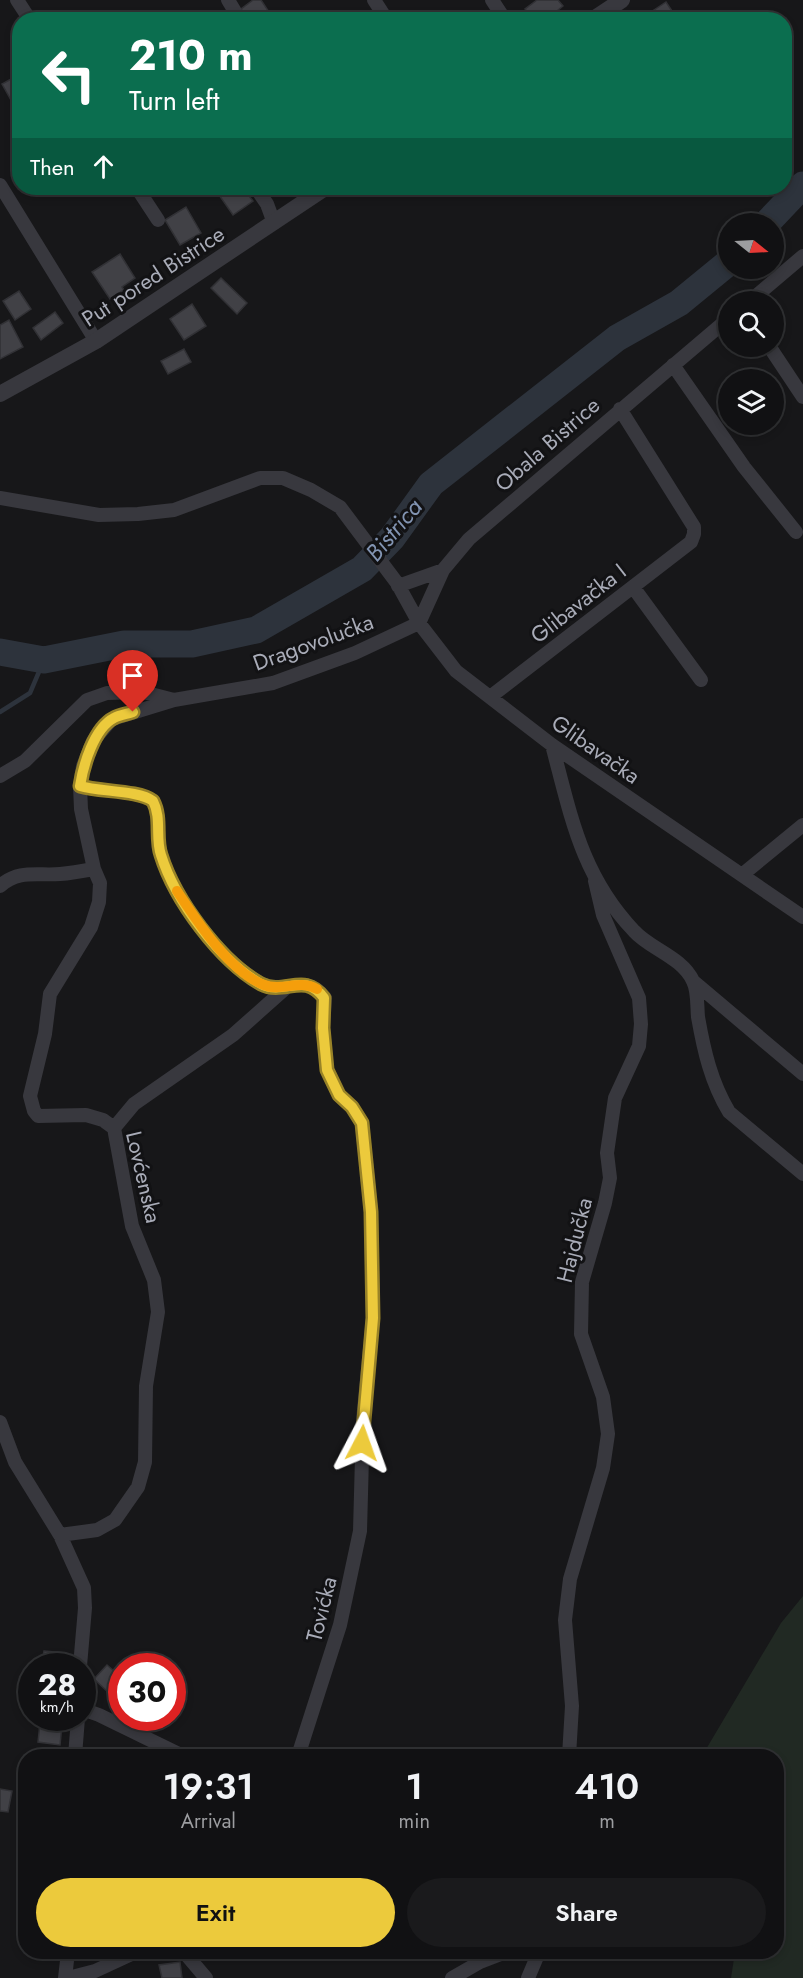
<!DOCTYPE html>
<html lang="en">
<head>
<meta charset="utf-8">
<style>
	:root { --surface:#111113; --page:#1a1a1c; --text:#f1f3f6; --muted:#9c9da0; --line:#303133; --accent:#ecca3c }
	body { margin:0; font-family:Jost,sans-serif; background:var(--page); color:var(--text); height:100vh; display:flex; flex-direction:column; font-size:22px; white-space:nowrap }
	* { box-sizing:border-box; margin:0 }
	p { font-size:20px; color:var(--muted) }
	.icon { flex:none; width:33px; height:33px; fill:none; stroke:currentColor; stroke-width:2; stroke-linecap:round; stroke-linejoin:round }
	.map { position:relative; flex:1; overflow:hidden }
	.drawer { position:absolute; left:18px; top:1749px; width:766px; height:210px; display:flex; flex-direction:column; background:var(--surface); border-radius:24px; box-shadow:0 3px 9px #0003,0 0 0 2px var(--line) }
	.drawer>* { flex:none }
	.hud { position:absolute; left:12px; top:12px; width:780px; height:183px; border-radius:24px; box-shadow:0 3px 9px #0003,0 0 0 2px var(--line); background:#0b6e4f; color:#fff; overflow:hidden }
	.needle { width:39px; rotate:108deg }
	.controls { position:absolute; left:718px; top:213px; display:grid; gap:12px }
	.controls a { display:grid; place-items:center; width:66px; height:66px; border-radius:50%; background:var(--surface); box-shadow:0 3px 9px #0003,0 0 0 2px var(--line); font-size:30px }
	.speed { position:absolute; left:18px; top:1653px; display:flex; gap:12px; font-size:30px; font-weight:700; text-align:center }
	.speed>* { display:grid; place-content:center; width:78px; height:78px; border-radius:50%; background:var(--surface); box-shadow:0 3px 9px #0003,0 0 0 2px var(--line); line-height:1 }
	.speed small { font-size:15px; font-weight:400 }
	.speed .limit { border:9px solid #d22; background:#fff; color:#111 }
	.pin { position:absolute; display:grid; place-items:center; width:51px; height:51px; color:#fff; margin:-62px -26px; border-radius:50% 50% 50% 0; rotate:-45deg; box-shadow:0 0 6px #0007 }
	.pin .icon { rotate:45deg }
	.me { position:absolute; width:66px; margin:-33px; rotate:4deg; stroke-linejoin:round; filter:drop-shadow(0 0 4px #0008) }
	.turn { display:flex; align-items:center; gap:21px; height:126px; padding:0 18px; font-size:27px }
	.turn .icon { width:78px; height:78px; stroke-width:2.5 }
	.turn b { display:block; font-size:42px; line-height:51px }
	.then { display:flex; align-items:center; height:57px; padding:0 18px; background:#0003; gap:12px; font-size:22px }
	.eta { display:flex; justify-content:space-evenly; align-items:center; height:102px; text-align:center }
	.eta b { font-size:36px; font-weight:600; line-height:42px }
	.action { display:flex; gap:12px; margin-top:auto; padding:12px 18px }
	.action a { flex:1; height:69px; border-radius:36px; background:var(--accent); color:#111; font-size:24px; font-weight:600; line-height:69px; text-align:center }
	.action a+a { background:var(--page); color:var(--text) }
	.map>svg:first-child { display:block }
	.green { fill:#212923 }
	.lines { fill:none; stroke-linecap:round; stroke-linejoin:round }
	.stream { stroke:#2d333c; stroke-width:4.5 }
	.river { stroke:#2d333c; stroke-width:27 }
	.building { fill:#414146; stroke:#313135; stroke-width:1.5 }
	.minor { stroke:#38383e; stroke-width:14 }
	.tertiary { stroke:#38383e; stroke-width:16 }
	.route-casing { stroke:#998327; stroke-width:15 }
	.route { stroke:#ecca3c; stroke-width:10 }
	.slow { stroke:#f59e0b; stroke-width:10 }
	.labels { text-anchor:middle; stroke-width:6; stroke-linejoin:round; paint-order:stroke }
	.street-label { font-size:22px; fill:#a9acb8; stroke:#121214 }
	.water-label { font-size:24px; font-style:italic; fill:#8294b2; stroke:#121214 }
</style>
</head>
<body>
<div class="map">
<svg width="803" height="1978" viewBox="0 0 803 1978">
	<rect width="100%" height="100%" fill="#171719"/>
	<!-- green -->
	<path class="green" d="M 803,1596 L 803,1978 L 731,1978 L 735,1952 L 777,1952 L 777,1756 L 702,1756 L 781,1623 Z"/>
	<g class="lines">
		<!-- stream -->
		<path class="stream" d="M 0,712 L 30,693 L 44,660"/>
		<!-- river -->
		<path class="river" d="M 766,224 L 803,185
			M 0,652 L 44,660 L 124,644 L 192,644 L 256,630 L 362,569 L 392,538 L 431,484 L 617,338 L 679,303 L 729,262"/>
	</g>
	<!-- building -->
	<path class="building" d="M 253,0 L 261,0 L 271,15 L 265,20 L 248,20 L 241,9 Z
		M 537,0 L 558,0 L 563,6 L 546,20 L 533,20 L 525,9 Z
		M 666,2 L 678,20 L 647,20 L 645,16 Z
		M 20,74 L 20,107 L 16,109 L 2,84 Z
		M 228,188 L 243,188 L 253,201 L 233,215 L 219,195 Z
		M 186,207 L 201,233 L 180,245 L 165,220 Z
		M 120,254 L 135,278 L 122,287 L 124,290 L 110,299 L 92,272 Z
		M 221,278 L 247,303 L 237,314 L 211,288 Z
		M 19,291 L 31,309 L 15,320 L 3,301 Z
		M 192,304 L 206,326 L 184,340 L 170,319 Z
		M 55,312 L 63,323 L 41,340 L 33,328 Z
		M 9,320 L 23,347 L 0,359 L 0,325 Z
		M 184,349 L 191,362 L 168,374 L 161,361 Z
		M 44,1651 L 66,1653 L 64,1666 L 42,1666 Z
		M 107,1665 L 122,1678 L 122,1681 L 110,1694 L 94,1679 Z
		M 40,1723 L 62,1725 L 60,1745 L 38,1742 Z
		M 0,1789 L 12,1791 L 8,1812 L 0,1811 Z
		M 180,1962 L 182,1978 L 162,1978 L 159,1965 Z"/>
	<g class="lines">
		<!-- minor -->
		<path class="minor" d="M 17,0 L 30,20
			M 228,0 L 240,20
			M 374,0 L 387,20
			M 492,0 L 505,20
			M 0,185 L 96,341
			M 137,188 L 158,220
			M 256,188 L 267,204 L 274,223
			M 749,302 L 803,256
			M 769,346 L 803,397
			M 673,365 L 744,467 L 796,532
			M 0,498 L 99,515 L 138,514 L 174,510 L 260,478 L 283,478 L 311,490 L 340,507 L 397,583 L 419,623 L 456,671 L 552,745 L 803,917
			M 398,586 L 443,570
			M 633,587 L 701,680
			M 419,623 L 443,570 L 469,539 L 729,318
			M 490,697 L 691,542 L 694,534 L 694,527 L 620,409
			M 552,745 C 571,816 581,875 634,931 C 650,949 682,957 693,981 C 698,990 697,1006 698,1017 C 704,1051 711,1082 729,1112 L 803,1174
			M 0,776 L 25,761 L 87,700 L 107,693 L 143,692 L 174,700 L 273,683 L 355,653 L 419,623
			M 80,786 C 101,792 138,790 153,801 C 162,818 155,838 161,855 C 175,900 220,961 262,984 C 285,996 304,971 325,998 L 323,1028 L 327,1070 L 339,1095 L 352,1107 L 362,1123 L 371,1212 L 373,1318 L 363,1420 L 360,1531 L 340,1625 L 298,1756
			M 743,874 L 803,825
			M 0,886 C 19,869 38,876 60,874 C 72,873 83,871 94,869
			M 693,981 L 803,1074
			M 114,1128 L 134,1104 L 233,1035 L 288,986
			M 0,1422 L 15,1462 L 60,1535 L 84,1588 L 85,1608 L 80,1666
			M 60,1535 L 97,1530 L 115,1520 L 138,1487 L 145,1462 L 146,1386 L 158,1312 L 154,1280 L 132,1226 L 114,1128 L 103,1120 L 86,1115 L 38,1116 L 34,1111 L 30,1096 L 45,1034 L 50,994 L 91,927 L 99,902 L 100,883 L 94,869 L 81,809 L 80,786 L 83,766 L 93,741 L 112,719 L 174,700
			M 82,1709 L 99,1715 L 183,1756
			M 75,1756 L 78,1718
			M 569,1756 L 572,1706 L 565,1620 L 570,1579 L 603,1468 L 608,1434 L 603,1397 L 581,1334 L 582,1282 L 605,1203 L 610,1178 L 607,1153 L 615,1098 L 639,1046 L 641,1024 L 639,998 L 603,915 L 595,881
			M 184,1952 L 206,1978
			M 65,1978 L 68,1952
			M 68,1978 L 95,1971 L 136,1952
			M 452,1978 L 480,1962 L 506,1952
			M 528,1978 L 539,1952"/>
		<!-- tertiary -->
		<path class="tertiary" d="M 592,20 L 622,0
			M 0,394 L 96,341 L 325,188"/>
	</g>
	<g class="lines">
		<defs>
			<path id="route" d="M 133,712 C 127,714 119,715 114,718 C 94,728 83,766 80,786 C 100,792 138,790 153,801 C 162,818 155,838 161,855 C 175,900 220,961 261,984 C 285,996 304,971 324,998 L 323,1028 L 327,1070 L 339,1095 L 352,1107 L 362,1123 L 371,1212 L 373,1318 L 362,1443"/>
		</defs>
		<!-- route casing -->
		<use href="#route" class="route-casing"/>
		<!-- route -->
		<use href="#route" class="route"/>
		<!-- slow -->
		<path class="slow" d="M 177,891 C 197,921 229,971 264,985 C 282,992 299,979 317,989"/>
	</g>
	<g class="labels">
		<!-- street labels -->
		<g class="street-label">
			<text transform="translate(153 276) rotate(-33)" y="8">Put pored Bistrice</text>
			<text transform="translate(547 444) rotate(-41)" y="8">Obala Bistrice</text>
			<text transform="translate(578 603) rotate(-38)" y="8">Glibavačka I</text>
			<text transform="translate(313 642) rotate(-20)" y="8">Dragovolučka</text>
			<text transform="translate(596 749) rotate(35)" y="8">Glibavačka</text>
			<text transform="translate(144 1177) rotate(77)" y="8">Lovćenska</text>
			<text transform="translate(574 1240) rotate(-76)" y="8">Hajdučka</text>
			<text transform="translate(321 1609) rotate(-76)" y="8">Tovićka</text>
		</g>
		<!-- water labels -->
		<g class="water-label">
			<text transform="translate(394 530) rotate(-50)" y="8">Bistrica</text>
		</g>
	</g>
</svg>
<div class="controls">
<a><svg class="needle" viewBox="-14 -14 28 28"><path d="M0-13l5 13h-10z" fill="#e53935"/><path d="M0 13l5-13h-10z" fill="#9c9da0"/></svg></a>
<a><svg class="icon" aria-label="search" viewBox="0 0 24 24"><circle cx="10" cy="10" r="6"/><path d="M15 15l6 6"/></svg></a>
<a><svg class="icon" aria-label="layers" viewBox="0 0 24 24"><path d="M12 4l9 5-9 5-9-5zM3 14l9 5 9-5"/></svg></a>
</div>
<div class="speed"><div>28<small>km/h</small></div><div class="limit">30</div></div>
<div class="pin" style="left:133px;top:712px;background:#d93025"><svg class="icon" aria-label="arrive" viewBox="0 0 24 24"><path d="M6 21V4h12l-3 4 3 4H6"/></svg></div>
<svg class="me" style="left:362px;top:1443px" viewBox="-20 -20 40 40"><path d="M0-17L14 15 0 8-14 15z" fill="#ecca3c" stroke="#fff" stroke-width="4"/></svg>
<div class="hud">
<div class="turn"><svg class="icon" aria-label="left" viewBox="0 0 24 24"><path d="M17 20v-9H6M10 6l-5 5 5 5"/></svg><div><b>210 m</b>Turn left</div></div>
<div class="then">Then<svg class="icon" aria-label="ahead" viewBox="0 0 24 24"><path d="M12 20V5M6 11l6-6 6 6"/></svg></div>
</div>
<section class="drawer">
<div class="eta">
<div><b>19:31</b><p>Arrival</p></div>
<div><b>1</b><p>min</p></div>
<div><b>410</b><p>m</p></div>
</div>
<div class="action"><a>Exit</a><a>Share</a></div>
</section>
</div>
</body>
</html>
